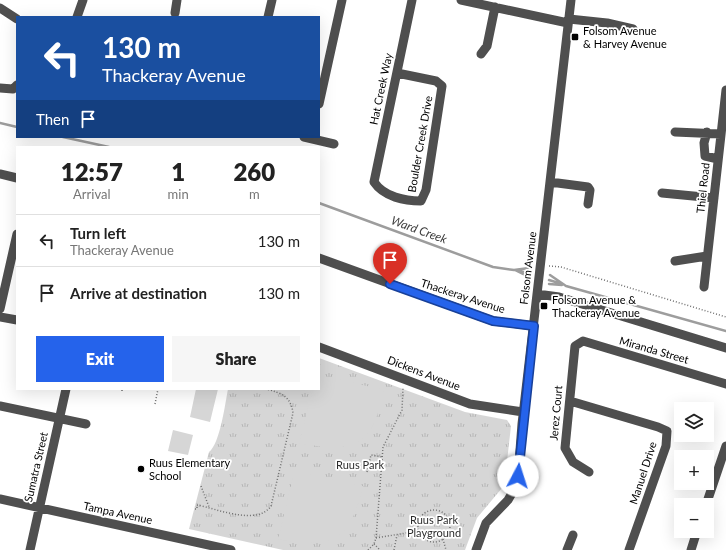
<!DOCTYPE html>
<html lang="en">
<head>
<meta charset="utf-8">
<style>
	:root { --surface:#fff; --page:#f6f6f6; --text:#222; --muted:#767676; --line:#e0e0e0; --accent:#2563eb }
	body { margin:0; font-family:Lato,sans-serif; background:var(--page); color:var(--text); height:100vh; display:flex; flex-direction:column; font-size:15px; white-space:nowrap }
	* { box-sizing:border-box; margin:0 }
	p { font-size:13px; color:var(--muted) }
	.icon { flex:none; width:22px; height:22px; fill:none; stroke:currentColor; stroke-width:2; stroke-linecap:round; stroke-linejoin:round }
	.map { position:relative; flex:1; overflow:hidden }
	.panel { position:absolute; left:16px; top:146px; width:304px; height:244px; display:flex; flex-direction:column; background:var(--surface); border-radius:0px; box-shadow:0 4px 16px #0002 }
	.panel>* { flex:none }
	.top-card { position:absolute; left:16px; top:16px; width:304px; height:122px; border-radius:0px; box-shadow:0 4px 16px #0002; background:#1a4fa0; color:#fff; overflow:hidden }
	.fabs { position:absolute; left:674px; top:402px; display:grid; gap:8px }
	.fabs a { display:grid; place-items:center; width:40px; height:40px; border-radius:0px; background:var(--surface); box-shadow:0 4px 16px #0002; font-size:20px }
	.pin { position:absolute; display:grid; place-items:center; width:34px; height:34px; color:#fff; margin:-41px -17px; border-radius:50% 50% 50% 0; rotate:-45deg; box-shadow:0 0 4px #0007 }
	.pin .icon { rotate:45deg }
	.me { position:absolute; width:44px; margin:-22px; rotate:5deg; stroke-linejoin:round; filter:drop-shadow(0 0 3px #0008) }
	.turn { display:flex; align-items:center; gap:14px; height:84px; padding:0 20px; font-size:18px }
	.turn .icon { width:52px; height:52px; stroke-width:2.5 }
	.turn b { display:block; font-size:28px; line-height:34px }
	.then { display:flex; align-items:center; height:38px; padding:0 20px; background:#0003; gap:8px; font-size:15px }
	.eta { display:flex; justify-content:space-evenly; align-items:center; height:68px; text-align:center }
	.eta b { font-size:24px; font-weight:800; line-height:28px }
	.cta { display:flex; gap:8px; margin-top:auto; padding:8px 20px }
	.cta a { flex:1; height:46px; border-radius:0px; background:var(--accent); color:#fff; font-size:16px; font-weight:800; line-height:46px; text-align:center }
	.cta a+a { background:var(--page); color:var(--text) }
	ul { padding:0; list-style:none }
	li { display:flex; align-items:center; gap:12px; height:52px; padding:0 20px; border-top:1px solid var(--line) }
	li div { flex:1 }
	li b { display:block; font-size:15px }
	li em { font-style:normal }
	.map>svg:first-child { display:block }
	.park { fill:url(#park-tufts) }
	.garden { fill:#d6d6d6 }
	.lines { fill:none; stroke-linecap:round; stroke-linejoin:round }
	.stream { stroke:#9d9d9d; stroke-width:2.5 }
	.path { stroke:#717171; stroke-width:1.5; stroke-dasharray:1 2; stroke-linecap:butt }
	.minor { stroke:#4f4f4f; stroke-width:9 }
	.route-casing { stroke:#184099; stroke-width:10 }
	.route { stroke:#2563eb; stroke-width:7 }
	.poi-dot { fill:#000; stroke:#fff; stroke-width:1.5 }
	.labels { text-anchor:middle; stroke-width:3.5; stroke-linejoin:round; paint-order:stroke }
	.poi-label { font-size:11px; fill:#000; stroke:#fff; text-anchor:start }
	.street-label { font-size:11px; fill:#000; stroke:#fff }
	.park-label { font-size:11px; fill:#2d2d2d; stroke:#fff }
	.water-label { font-size:12px; font-style:italic; fill:#3e3e3e; stroke:#fff }
</style>
</head>
<body>
<div class="map">
<svg width="726" height="550" viewBox="0 0 726 550">
	<defs>
		<pattern id="park-tufts" width="24" height="20" patternUnits="userSpaceOnUse"><rect width="24" height="20" fill="#d6d6d6"/><path d="M3 7l-1-3M5 7V3M7 7l1-3M15 17l-1-3M17 17v-4M19 17l1-3" fill="none" stroke="#b6b6b6"/></pattern>
	</defs>
	<rect width="100%" height="100%" fill="#fff"/>
	<!-- park -->
	<path class="park" d="M 319,358 L 465,412 L 507,420 L 511,426 L 505,479 L 502,488 L 477,518 L 465,550 L 283,550 L 189,529 L 209,452 C 220,444 225,404 228,389 L 319,389 Z"/>
	<!-- garden -->
	<path class="garden" d="M 319,375 L 384,390 C 372,447 355,454 299,443 L 313,389 L 319,389 Z
		M 196,389 L 218,389 L 210,422 L 190,417 Z
		M 173,430 L 193,435 L 188,455 L 168,451 Z
		M 297,471 L 363,486 C 350,540 333,550 278,539 L 294,474 Z"/>
	<g class="lines">
		<!-- stream -->
		<path class="stream" d="M 0,123 L 17,127
			M 63,137 L 109,147
			M 319,203 L 493,267 L 514,270 L 529,268
			M 515,270 L 529,277
			M 519,271 L 529,273
			M 550,275 L 566,286 L 726,331
			M 549,280 L 562,284
			M 549,284 L 562,285"/>
		<!-- path -->
		<path class="path" d="M 549,266 L 561,267 L 726,317
			M 122,391 L 122,389
			M 155,404 L 158,389
			M 367,472 L 371,455 L 383,457
			M 201,486 L 209,507
			M 195,509 L 197,509 L 197,505 C 218,509 257,526 271,506 L 293,413 C 291,396 281,393 266,389
			M418 526a16 16 0 1 1 32 0a16 16 0 1 1-32 0Z
			M 376,538 L 418,531
			M 443,539 L 446,550
			M 374,544 L 380,550
			M 368,550 L 374,544 L 376,538 L 383,447 L 402,410 L 403,388
			M 394,550 L 397,535"/>
		<!-- minor -->
		<path class="minor" d="M 461,0 L 568,23
			M 0,8 L 17,19
			M 175,13 L 177,0
			M 77,17 L 83,0
			M 268,17 L 272,0
			M 569,19 L 607,23 L 633,29
			M 481,54 L 487,46 L 495,7
			M 397,73 L 436,81 L 442,86 L 426,190 L 421,201 C 405,201 384,197 374,182 L 412,0
			M 0,88 L 13,89 L 17,85
			M 319,104 L 342,0
			M 675,132 L 721,134
			M 707,132 L 704,143 L 705,156 L 718,159
			M 304,137 L 334,144
			M 0,174 L 17,178
			M 550,182 L 588,187 L 590,190 L 588,204
			M 662,193 L 714,198
			M 319,258 L 493,321 L 534,326
			M 675,261 L 707,256
			M 704,287 L 726,90
			M 537,294 L 559,297 L 726,348
			M 0,309 L 17,234
			M 0,317 L 17,320
			M 319,347 L 470,404 L 523,412
			M 570,401 L 658,427 L 667,431 L 666,446 L 629,550
			M 0,406 L 86,424
			M 589,472 L 573,462 L 565,448 L 575,346 L 583,341 L 726,384
			M 0,499 L 231,550
			M 706,505 L 726,446
			M 30,550 L 66,389
			M 476,550 L 486,523 L 508,500 L 515,488 L 518,476 L 522,424 L 571,0
			M 567,550 L 573,535
			M 691,550 L 697,531"/>
	</g>
	<g class="lines">
		<defs>
			<path id="route" d="M 390,284 L 493,321 L 534,326 L 518,476"/>
		</defs>
		<!-- route casing -->
		<use href="#route" class="route-casing"/>
		<!-- route -->
		<use href="#route" class="route"/>
	</g>
	<!-- markers -->
	<g class="poi-dot">
		<rect x="571" y="33" width="8" height="8" rx="2"/>
		<rect x="540" y="302" width="8" height="8" rx="2"/>
		<circle cx="141" cy="469" r="4"/>
	</g>
	<g class="labels">
		<!-- poi labels -->
		<g class="poi-label">
			<text x="583" y="35">Folsom Avenue<tspan x="583" dy="13">&amp; Harvey Avenue</tspan></text>
			<text x="552" y="304">Folsom Avenue &amp;<tspan x="552" dy="13">Thackeray Avenue</tspan></text>
			<text x="149" y="467">Ruus Elementary<tspan x="149" dy="13">School</tspan></text>
		</g>
		<!-- street labels -->
		<g class="street-label">
			<text transform="translate(381 89) rotate(-78)" y="4">Hat Creek Way</text>
			<text transform="translate(420 144) rotate(-80)" y="4">Boulder Creek Drive</text>
			<text transform="translate(703 188) rotate(-84)" y="4">Thiel Road</text>
			<text transform="translate(528 268) rotate(-83)" y="4">Folsom Avenue</text>
			<text transform="translate(463 296) rotate(18)" y="4">Thackeray Avenue</text>
			<text transform="translate(654 350) rotate(16)" y="4">Miranda Street</text>
			<text transform="translate(424 373) rotate(21)" y="4">Dickens Avenue</text>
			<text transform="translate(556 413) rotate(-85)" y="4">Jerez Court</text>
			<text transform="translate(36 467) rotate(-77)" y="4">Sumatra Street</text>
			<text transform="translate(643 473) rotate(-72)" y="4">Manuel Drive</text>
			<text transform="translate(118 513) rotate(12)" y="4">Tampa Avenue</text>
		</g>
		<!-- park labels -->
		<g class="park-label">
			<text x="360" y="469">Ruus Park</text>
			<text x="434" y="524">Ruus Park<tspan x="434" dy="13">Playground</tspan></text>
		</g>
		<!-- water labels -->
		<g class="water-label">
			<text transform="translate(419 230) rotate(20)" y="4">Ward Creek</text>
		</g>
	</g>
</svg>
<div class="fabs">
<a><svg class="icon" aria-label="layers" viewBox="0 0 24 24"><path d="M12 4l9 5-9 5-9-5zM3 14l9 5 9-5"/></svg></a>
<a>+</a>
<a>−</a>
</div>
<div class="pin" style="left:390px;top:284px;background:#d93025"><svg class="icon" aria-label="arrive" viewBox="0 0 24 24"><path d="M6 21V4h12l-3 4 3 4H6"/></svg></div>
<svg class="me" style="left:518px;top:476px" viewBox="-20 -20 40 40"><circle r="19" fill="#fff"/><path d="M0-13L10 11 0 6-10 11z" fill="#2563eb"/></svg>
<div class="top-card">
<div class="turn"><svg class="icon" aria-label="left" viewBox="0 0 24 24"><path d="M17 20v-9H6M10 6l-5 5 5 5"/></svg><div><b>130 m</b>Thackeray Avenue</div></div>
<div class="then">Then<svg class="icon" aria-label="arrive" viewBox="0 0 24 24"><path d="M6 21V4h12l-3 4 3 4H6"/></svg></div>
</div>
<section class="panel">
<div class="eta">
<div><b>12:57</b><p>Arrival</p></div>
<div><b>1</b><p>min</p></div>
<div><b>260</b><p>m</p></div>
</div>
<ul>
<li><svg class="icon" aria-label="left" viewBox="0 0 24 24"><path d="M17 20v-9H6M10 6l-5 5 5 5"/></svg><div><b>Turn left</b><p>Thackeray Avenue</p></div><em>130 m</em></li>
<li><svg class="icon" aria-label="arrive" viewBox="0 0 24 24"><path d="M6 21V4h12l-3 4 3 4H6"/></svg><div><b>Arrive at destination</b></div><em>130 m</em></li>
</ul>
<div class="cta"><a>Exit</a><a>Share</a></div>
</section>
</div>
</body>
</html>
